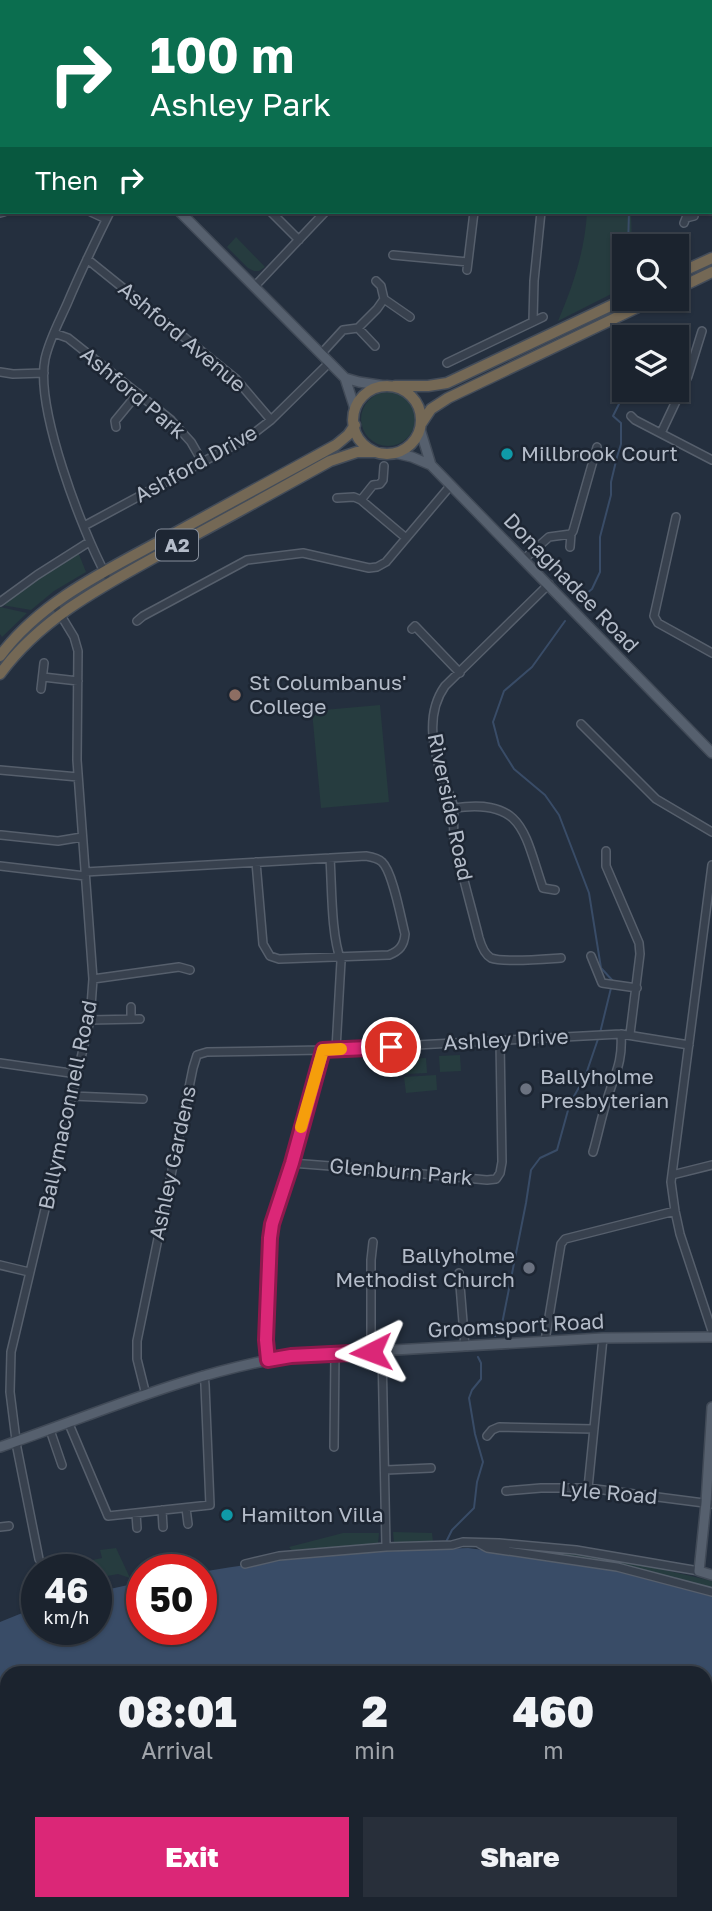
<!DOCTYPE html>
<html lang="en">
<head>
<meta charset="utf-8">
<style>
	:root { --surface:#1b232e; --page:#282f3a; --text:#f1f3f6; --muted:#a0a4aa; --line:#39404a; --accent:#db2777 }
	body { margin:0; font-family:"Golos Text",sans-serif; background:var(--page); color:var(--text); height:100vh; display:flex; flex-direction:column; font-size:26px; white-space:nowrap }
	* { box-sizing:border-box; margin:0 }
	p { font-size:23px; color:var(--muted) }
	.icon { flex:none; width:38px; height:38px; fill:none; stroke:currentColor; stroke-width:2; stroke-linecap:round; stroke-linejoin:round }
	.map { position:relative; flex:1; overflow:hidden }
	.panel { position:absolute; left:0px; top:1666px; width:712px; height:245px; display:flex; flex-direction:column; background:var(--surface); border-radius:21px 21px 0 0; box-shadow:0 2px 5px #0004,0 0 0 2px var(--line) }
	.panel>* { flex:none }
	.top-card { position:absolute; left:0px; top:0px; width:712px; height:214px; box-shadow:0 2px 5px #0004,0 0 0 2px var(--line); background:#0b6e4f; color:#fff; overflow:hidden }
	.tools { position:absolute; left:612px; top:234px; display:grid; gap:14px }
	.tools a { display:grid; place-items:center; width:77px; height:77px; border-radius:0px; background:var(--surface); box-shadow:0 2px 5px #0004,0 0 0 2px var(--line); font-size:35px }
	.speed { position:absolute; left:21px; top:1554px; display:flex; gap:14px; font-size:35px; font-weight:700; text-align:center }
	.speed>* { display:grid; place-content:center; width:91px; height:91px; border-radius:50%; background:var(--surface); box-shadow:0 2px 5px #0004,0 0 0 2px var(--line); line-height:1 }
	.speed small { font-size:18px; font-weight:400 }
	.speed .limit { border:10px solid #d22; background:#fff; color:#111 }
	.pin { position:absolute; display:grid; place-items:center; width:60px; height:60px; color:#fff; margin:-30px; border:4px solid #fff; border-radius:50%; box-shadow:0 2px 7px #0007 }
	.me { position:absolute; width:77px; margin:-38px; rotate:267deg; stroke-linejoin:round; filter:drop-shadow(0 0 5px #0008) }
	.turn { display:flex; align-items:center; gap:24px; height:147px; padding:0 35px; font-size:32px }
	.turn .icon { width:91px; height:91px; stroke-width:2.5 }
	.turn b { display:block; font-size:49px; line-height:60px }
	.then { display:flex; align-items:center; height:66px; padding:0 35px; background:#0003; gap:14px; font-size:26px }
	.eta { display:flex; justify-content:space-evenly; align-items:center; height:119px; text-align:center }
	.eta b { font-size:42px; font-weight:800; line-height:49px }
	.action { display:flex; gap:14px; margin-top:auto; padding:14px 35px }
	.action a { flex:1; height:80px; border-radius:0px; background:var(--accent); color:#fff; font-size:28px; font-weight:800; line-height:80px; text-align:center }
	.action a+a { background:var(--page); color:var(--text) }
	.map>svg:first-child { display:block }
	.green { fill:#263c3f }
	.water { fill:#394c67; fill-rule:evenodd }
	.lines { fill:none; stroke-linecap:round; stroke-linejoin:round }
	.stream { stroke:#394c67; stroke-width:2 }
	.minor-casing { stroke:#565f6c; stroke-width:10 }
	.major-casing { stroke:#414a57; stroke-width:12 }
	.highway-casing { stroke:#434c59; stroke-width:13 }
	.minor { stroke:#38414e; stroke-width:7 }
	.major { stroke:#56606e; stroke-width:9 }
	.highway { stroke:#746855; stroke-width:10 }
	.route-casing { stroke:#8e194d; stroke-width:18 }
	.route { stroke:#db2777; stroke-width:12 }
	.slow { stroke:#f59e0b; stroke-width:12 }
	.culture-dot { fill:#0f9aa8; stroke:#1d2633; stroke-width:2.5 }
	.education-dot { fill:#8d6e63; stroke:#1d2633; stroke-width:2.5 }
	.worship-dot { fill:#6b7280; stroke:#1d2633; stroke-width:2.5 }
	.labels { text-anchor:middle; stroke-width:5; stroke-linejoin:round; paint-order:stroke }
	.shield { fill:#1d2633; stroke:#878f9c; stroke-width:2 }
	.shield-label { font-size:19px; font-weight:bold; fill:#b4bcc9 }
	.street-label { font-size:21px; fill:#b4bcc9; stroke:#1d2633 }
	.poi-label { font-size:21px; fill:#b4bcc9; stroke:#1d2633; text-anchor:start }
</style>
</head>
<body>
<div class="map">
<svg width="712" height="1911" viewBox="0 0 712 1911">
	<rect width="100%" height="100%" fill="#242f3e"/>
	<!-- green -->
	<path class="green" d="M 587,212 L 631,212 L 632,247 L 625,247 L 625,287 L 558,321 C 573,286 585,250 587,212 Z
		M 236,237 L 265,267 L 259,271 L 254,271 L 248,268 L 227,247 Z
		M361 419a27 27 0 1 1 54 0a27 27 0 1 1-54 0Z
		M 78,552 L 86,572 L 54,591 L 31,610 L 2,605 L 33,581 Z
		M 0,607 L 27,613 L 2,637 L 0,634 Z
		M 380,705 L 389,802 L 321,808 L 312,711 Z
		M 460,1055 L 461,1071 L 440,1072 L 439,1056 Z
		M 426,1058 L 427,1073 L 405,1074 L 404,1059 Z
		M 436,1075 L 437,1090 L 406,1093 L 404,1077 Z
		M 393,1532 L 432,1533 L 433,1542 L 394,1543 Z
		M 343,1533 L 379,1533 L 378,1544 L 293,1552 L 289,1547 Z
		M 489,1546 C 565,1548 638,1563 712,1581 L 712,1591 Z
		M 116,1548 L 130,1578 L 118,1574 L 96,1578 L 96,1570 L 66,1570 L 65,1566 L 102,1558 L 100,1550 Z"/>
	<!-- water -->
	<path class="water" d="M 468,1548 L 582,1563 L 621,1570 L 712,1595 L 712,1911 L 0,1911 L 0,1622 L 37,1607 L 37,1629 L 96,1629 L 96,1592 L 142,1582 L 142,1629 L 201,1629 L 201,1572 C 290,1556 379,1551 468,1548 ZM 7,1673 L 705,1673 L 705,1904 L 7,1904 Z"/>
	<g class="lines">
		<!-- stream -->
		<path class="stream" d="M 603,0 L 603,2
			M 628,247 L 629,212
			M 628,338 L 628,329
			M 580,599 L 592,589 L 600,572 L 600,537 L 611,495 L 611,482 L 617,457 L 621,444 L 621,423 L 613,416 L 626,390
			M 565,621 L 532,667 L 504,691 L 493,722 L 499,745 L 514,769 L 545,795 L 559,815 L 589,893 L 601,968 L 613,981 L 612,982
			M 600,1033 L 611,988
			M 495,1336 L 501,1329 L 526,1203 L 531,1170 L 540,1158 L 557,1150 L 570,1103 L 585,1077 L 598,1039
			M 445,1544 L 452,1530 L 474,1508 L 477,1482 L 483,1462 L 475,1434 L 469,1398 L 472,1390 L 481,1379 L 481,1363 L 478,1357"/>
		<defs>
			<path id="minor" d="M 129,0 L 129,2
				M 278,2 L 278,0
				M 354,2 L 354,0
				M 473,2 L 473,0
				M 690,2 L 690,0
				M 710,128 L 712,128
				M 91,212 L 106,219
				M 271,212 L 299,240
				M 0,213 L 4,212
				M 684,223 L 686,218 L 694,216
				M 393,255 L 468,262
				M 87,259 L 236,379 L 271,420
				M 467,270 L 474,212
				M 376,281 L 381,286 L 384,299 L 410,317
				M 255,286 L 325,212
				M 533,321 L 534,281 L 541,212
				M 358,328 L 375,346
				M 54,333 L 68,338 L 171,420 L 191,442 L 203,463
				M 321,354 L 343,330 L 358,328 L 377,309 L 384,299
				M 447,363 L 543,317
				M 0,372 L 13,374 L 44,373
				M 631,416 L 635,420 L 712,460
				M 116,427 L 115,421 L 138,393
				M 661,433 L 688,376 L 702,331
				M 581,454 L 594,457
				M 337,498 L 354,497 L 361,500 L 406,538
				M 361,500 L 373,485 L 380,484 L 383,480 L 384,466
				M 676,517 L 654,616 L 658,623 L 712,653
				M 84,526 L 249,437 L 271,420 L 330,362
				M 570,547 L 571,534
				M 524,559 L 549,537 L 571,534 L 573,531 L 597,447
				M 106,575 C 82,531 35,408 45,359 C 49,340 59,322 67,304 C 80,273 95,242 110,212
				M 549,584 L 445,686 C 425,714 433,749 443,780 C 446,789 451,795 453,805 C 455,817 452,830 455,843 C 462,875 471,906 479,938 C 481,945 484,954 491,958 C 504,963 546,959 561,958
				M 0,602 L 37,575 L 89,542
				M 137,621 L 143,616 L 247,560 L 303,553 L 369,568 L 377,567 L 386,562 L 451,485
				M 412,629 L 415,626 L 460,673
				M 43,677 L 78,681
				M 41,689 L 44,663
				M 581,724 L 656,799 L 712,832
				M 0,770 L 78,777
				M 454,808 C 524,798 524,833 543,888 L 555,890
				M 1,835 L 58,841 L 82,837
				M 606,851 L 606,866 L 639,943 L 640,954 L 630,1034
				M 330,858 C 332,887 331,935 341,961 L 336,1049
				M 712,865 L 671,1182 L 675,1211 L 680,1234 L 712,1331
				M 0,866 L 85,876
				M 85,872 L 366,856 C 372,857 378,858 382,862 C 393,872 401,919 405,934 C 404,946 399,951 389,955 L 279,959 L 270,956 L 263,944 L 256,862
				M 591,956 L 602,983 L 637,988
				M 93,979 L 179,967 L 190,970
				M 131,1007 L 131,1019
				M 90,1020 L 140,1019
				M 0,1063 L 77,1074
				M 72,1096 L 143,1099
				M 593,1152 C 598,1135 601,1119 606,1103 C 614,1075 623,1064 621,1034
				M 291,1163 L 370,1169 L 487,1180 L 496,1179 L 500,1173 L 502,1162 L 500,1041
				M 672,1175 L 712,1165
				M 0,1265 L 29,1272
				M 459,1273 L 465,1347
				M 545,1341 L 561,1244 L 565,1239 L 675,1211
				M 371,1351 L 371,1260 L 373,1242
				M 382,1351 L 386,1547
				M 267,1360 L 266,1340 L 273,1224 L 323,1050
				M 146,1395 L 137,1359 L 137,1341 L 193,1068 L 197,1055 L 207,1052 L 323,1050 L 621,1034 L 689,1045
				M 69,1424 L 108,1516 L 210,1505 L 205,1385 L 204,1375
				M 50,1430 L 62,1465
				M 487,1436 L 492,1430 L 499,1427 L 594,1429
				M 334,1447 L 335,1353
				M 386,1470 L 431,1468
				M 588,1488 L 603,1338
				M 506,1491 L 541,1488 L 588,1488 L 712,1504
				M 186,1508 L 188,1524
				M 162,1510 L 163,1527
				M 136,1513 L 137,1528
				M 0,1527 L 9,1526
				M 478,1543 L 487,1548 L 617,1567 L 712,1592
				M 39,1559 L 17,1448 L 10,1392 L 11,1352 L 90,1020 L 93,979 L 77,760 L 78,651 L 74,637 L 54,604
				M 245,1564 L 279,1556 L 386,1547 L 452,1545 L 463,1542 L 499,1543 L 576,1550 L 699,1571"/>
			<path id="major" d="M 0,30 L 2,32
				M 180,212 L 345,378 L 355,409
				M 345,378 L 359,382 L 385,386
				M 420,429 L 431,465
				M 395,453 L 412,457 L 431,465 L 712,753
				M 712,1407 L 706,1503 L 699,1571 L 712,1575
				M 0,1447 C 96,1414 190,1372 291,1356 L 603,1338 L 712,1337"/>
			<path id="highway" d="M 677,274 L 712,258
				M 677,289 L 712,272
				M353 420a34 34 0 1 1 68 0a34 34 0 1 1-68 0Z
				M 395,386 L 428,386 L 447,383 L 625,299
				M 421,424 L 431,409 L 448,398 L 655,299
				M 0,656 C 43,598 114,567 175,533 C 229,504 282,474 336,445 L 348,435 L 355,425
				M 0,674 C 44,614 111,582 175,546 C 227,518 278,490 330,461 L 357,452 L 375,452"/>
		</defs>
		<!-- minor casing -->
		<use href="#minor" class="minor-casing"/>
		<!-- major casing -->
		<use href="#major" class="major-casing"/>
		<!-- highway casing -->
		<use href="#highway" class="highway-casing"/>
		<!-- minor -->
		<use href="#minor" class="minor"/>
		<!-- major -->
		<use href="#major" class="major"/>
		<!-- highway -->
		<use href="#highway" class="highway"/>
	</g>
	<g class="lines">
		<defs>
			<path id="route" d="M 371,1352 L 291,1356 L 268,1360 L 266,1340 L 270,1238 L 272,1224 L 292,1163 L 323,1050 L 391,1047"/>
		</defs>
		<!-- route casing -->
		<use href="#route" class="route-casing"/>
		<!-- route -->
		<use href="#route" class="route"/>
		<!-- slow -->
		<path class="slow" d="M 301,1127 L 323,1050 L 341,1049"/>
	</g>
	<!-- markers -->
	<g class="culture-dot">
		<circle cx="507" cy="454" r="7"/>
		<circle cx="227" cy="1515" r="7"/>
	</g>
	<circle class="education-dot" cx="235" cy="695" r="7"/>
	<g class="worship-dot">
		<circle cx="526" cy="1089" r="7"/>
		<circle cx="529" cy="1268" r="7"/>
	</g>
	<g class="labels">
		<!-- shield labels -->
		<rect class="shield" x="156" y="529.5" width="42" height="31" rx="5"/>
		<g class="shield-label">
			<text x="177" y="552">A2</text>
		</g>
		<!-- street labels -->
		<g class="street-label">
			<text transform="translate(182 337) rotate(40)" y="7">Ashford Avenue</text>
			<text transform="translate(133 393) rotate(40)" y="7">Ashford Park</text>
			<text transform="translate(196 464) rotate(-29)" y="7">Ashford Drive</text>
			<text transform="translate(571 583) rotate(46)" y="7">Donaghadee Road</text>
			<text transform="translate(450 807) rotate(78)" y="7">Riverside Road</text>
			<text transform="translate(506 1040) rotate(-3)" y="7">Ashley Drive</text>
			<text transform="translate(68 1105) rotate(-78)" y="7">Ballymaconnell Road</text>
			<text transform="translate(173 1163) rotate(-78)" y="7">Ashley Gardens</text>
			<text transform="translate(401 1172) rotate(5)" y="7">Glenburn Park</text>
			<text transform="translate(516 1326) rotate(-3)" y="7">Groomsport Road</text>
			<text transform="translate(609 1493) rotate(5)" y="7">Lyle Road</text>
		</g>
		<!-- poi labels -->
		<g class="poi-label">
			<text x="521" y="461">Millbrook Court</text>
			<text x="249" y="690">St Columbanus'<tspan x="249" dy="24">College</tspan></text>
			<text x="540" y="1084">Ballyholme<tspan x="540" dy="24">Presbyterian</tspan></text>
			<text x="515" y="1263" text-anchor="end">Ballyholme<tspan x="515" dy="24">Methodist Church</tspan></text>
			<text x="241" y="1522">Hamilton Villa</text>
		</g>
	</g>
</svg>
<div class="tools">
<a><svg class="icon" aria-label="search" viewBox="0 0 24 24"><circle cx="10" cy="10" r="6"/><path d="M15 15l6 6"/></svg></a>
<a><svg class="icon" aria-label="layers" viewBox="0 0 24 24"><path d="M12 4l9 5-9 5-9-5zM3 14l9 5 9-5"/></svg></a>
</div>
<div class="speed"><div>46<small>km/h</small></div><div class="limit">50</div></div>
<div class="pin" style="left:391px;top:1047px;background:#d93025"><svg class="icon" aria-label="arrive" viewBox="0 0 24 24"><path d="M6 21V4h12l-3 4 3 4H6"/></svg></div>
<svg class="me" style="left:371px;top:1352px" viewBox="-20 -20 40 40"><path d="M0-17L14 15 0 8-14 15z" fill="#db2777" stroke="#fff" stroke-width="4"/></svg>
<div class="top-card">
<div class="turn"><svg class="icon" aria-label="right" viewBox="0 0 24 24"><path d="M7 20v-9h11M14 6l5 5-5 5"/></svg><div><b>100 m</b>Ashley Park</div></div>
<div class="then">Then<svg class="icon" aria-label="right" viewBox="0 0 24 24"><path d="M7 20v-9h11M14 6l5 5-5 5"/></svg></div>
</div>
<section class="panel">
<div class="eta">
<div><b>08:01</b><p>Arrival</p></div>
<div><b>2</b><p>min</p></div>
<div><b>460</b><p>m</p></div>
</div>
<div class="action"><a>Exit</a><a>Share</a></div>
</section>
</div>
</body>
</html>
